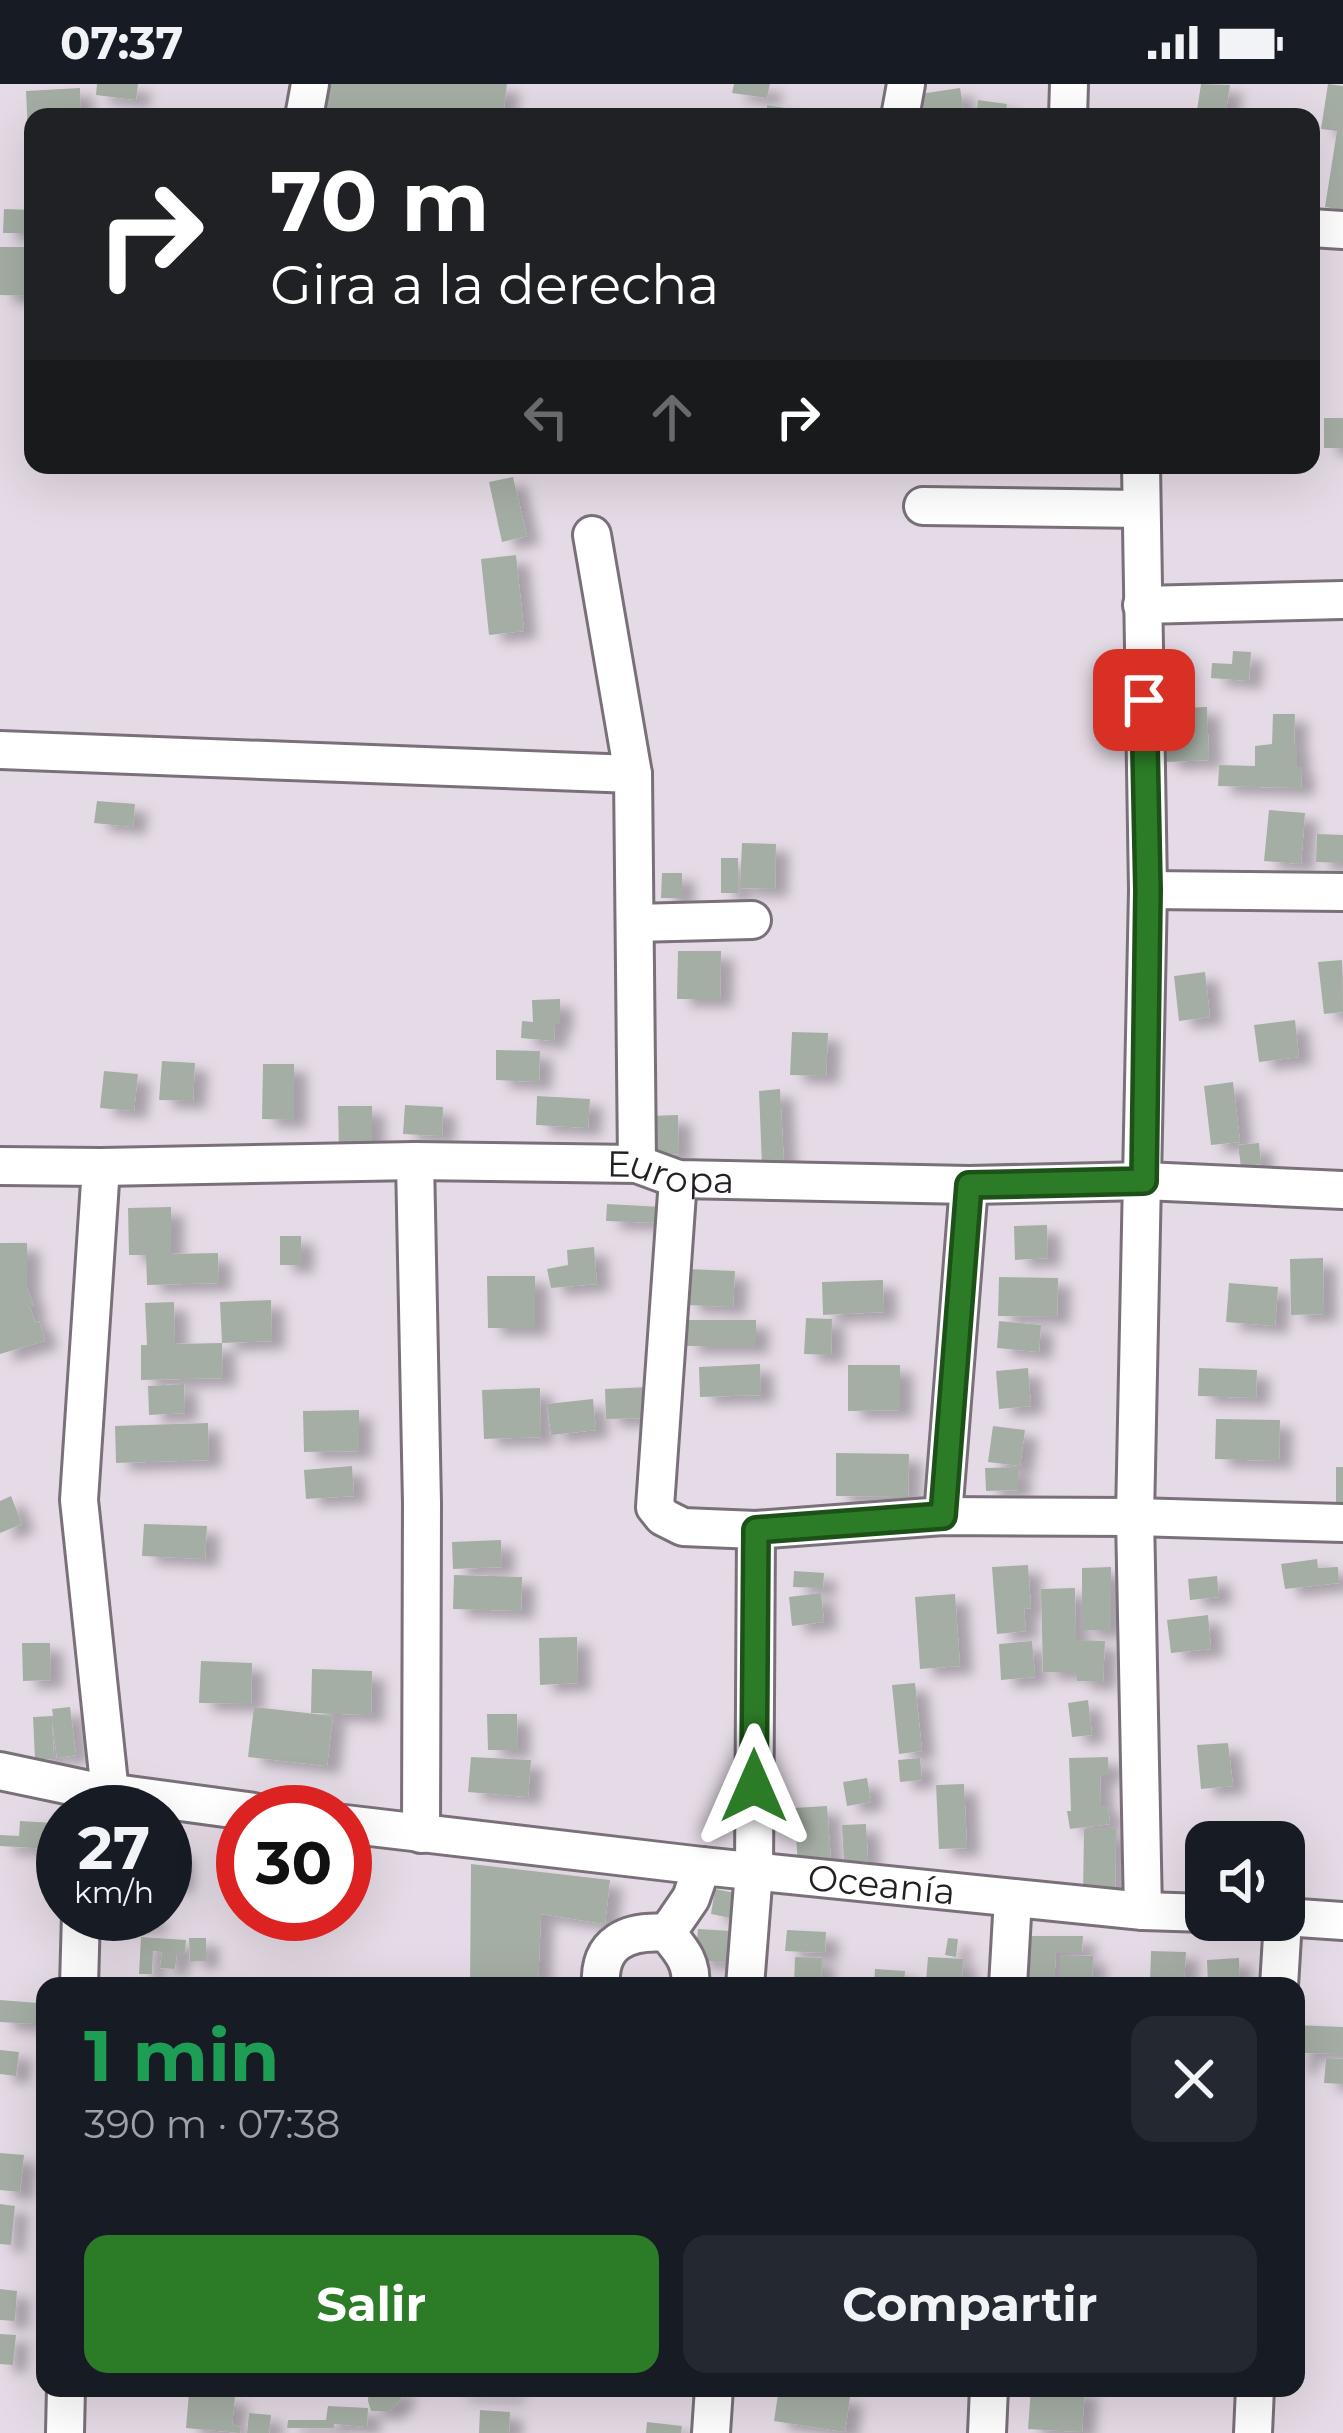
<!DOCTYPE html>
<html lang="es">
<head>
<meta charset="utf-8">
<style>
	:root { --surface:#171b24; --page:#242831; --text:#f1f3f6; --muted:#9ea1a6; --accent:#2c7c27 }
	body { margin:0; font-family:Montserrat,sans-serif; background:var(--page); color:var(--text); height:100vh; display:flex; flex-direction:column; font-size:45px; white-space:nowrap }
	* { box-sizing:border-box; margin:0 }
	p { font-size:39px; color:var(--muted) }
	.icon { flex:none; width:66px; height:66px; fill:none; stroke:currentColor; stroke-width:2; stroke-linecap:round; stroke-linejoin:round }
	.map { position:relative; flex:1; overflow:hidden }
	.drawer { position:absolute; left:36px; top:1893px; width:1269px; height:420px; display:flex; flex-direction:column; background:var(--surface); border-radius:24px; box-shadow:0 12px 48px #0002 }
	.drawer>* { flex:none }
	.guide { position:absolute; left:24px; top:24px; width:1296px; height:366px; border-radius:24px; box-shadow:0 12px 48px #0002; background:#202124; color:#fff; overflow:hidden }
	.fabs { position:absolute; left:1185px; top:1737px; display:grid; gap:24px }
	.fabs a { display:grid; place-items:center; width:120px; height:120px; border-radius:24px; background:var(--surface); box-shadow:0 12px 48px #0002; font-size:60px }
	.speed { position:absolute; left:36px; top:1701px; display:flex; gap:24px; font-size:60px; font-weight:700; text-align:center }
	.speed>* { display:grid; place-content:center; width:156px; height:156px; border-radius:50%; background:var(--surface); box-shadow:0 12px 48px #0002; line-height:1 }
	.speed small { font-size:30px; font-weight:400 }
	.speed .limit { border:18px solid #d22; background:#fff; color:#111 }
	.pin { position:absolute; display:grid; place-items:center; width:102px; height:102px; color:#fff; margin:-51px; border-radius:24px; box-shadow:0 6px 18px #0006 }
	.me { position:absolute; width:132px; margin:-66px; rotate:0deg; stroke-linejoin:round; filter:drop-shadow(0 0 9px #0008) }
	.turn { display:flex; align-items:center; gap:42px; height:252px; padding:0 48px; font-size:54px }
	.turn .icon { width:156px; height:156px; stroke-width:2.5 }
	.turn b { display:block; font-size:84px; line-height:102px }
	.lanes { display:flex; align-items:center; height:114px; padding:0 48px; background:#0003; justify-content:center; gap:60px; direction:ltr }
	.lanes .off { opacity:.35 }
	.round { display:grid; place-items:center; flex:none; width:126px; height:126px; border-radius:24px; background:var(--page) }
	.headline { display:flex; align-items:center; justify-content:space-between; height:204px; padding:0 48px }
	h1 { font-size:72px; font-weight:700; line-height:90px; color:#1e9e55 }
	.primary-button { display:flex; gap:24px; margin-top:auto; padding:24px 48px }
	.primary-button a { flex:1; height:138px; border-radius:24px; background:var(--accent); color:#fff; font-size:48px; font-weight:700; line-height:138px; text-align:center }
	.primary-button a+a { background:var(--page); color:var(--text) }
	.status { display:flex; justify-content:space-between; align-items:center; height:84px; padding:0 60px; background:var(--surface); direction:ltr }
	.status svg { height:33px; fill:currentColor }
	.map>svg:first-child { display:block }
	.building { fill:#a5aea4; filter:url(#shadow) }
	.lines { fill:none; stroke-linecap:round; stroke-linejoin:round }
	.minor-casing { stroke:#79707a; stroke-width:42 }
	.minor { stroke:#fff; stroke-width:36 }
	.route-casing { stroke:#1d5119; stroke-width:30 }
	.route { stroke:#2c7c27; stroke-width:21 }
	.labels { text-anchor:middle; stroke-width:12; stroke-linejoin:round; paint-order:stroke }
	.street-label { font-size:36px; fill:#221f23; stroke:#f3e9f4 }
</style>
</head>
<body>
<div class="status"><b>07:37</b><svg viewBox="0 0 49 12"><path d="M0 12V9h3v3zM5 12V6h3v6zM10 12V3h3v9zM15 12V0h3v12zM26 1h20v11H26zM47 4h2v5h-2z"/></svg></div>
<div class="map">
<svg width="1343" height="2349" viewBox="0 0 1343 2349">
	<defs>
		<filter id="shadow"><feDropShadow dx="13" dy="8" stdDeviation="6" flood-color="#0004"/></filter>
	</defs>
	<rect width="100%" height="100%" fill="#e5dbe6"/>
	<!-- building -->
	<path class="building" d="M 97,0 L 138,0 L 136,16 L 96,11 Z
		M 318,0 L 507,0 L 503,33 L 314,33 Z
		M 734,0 L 770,0 L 767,14 L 732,9 Z
		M 1201,0 L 1230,1 L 1225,33 L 1196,33 Z
		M 1328,0 L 1343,2 L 1343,126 L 1325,123 L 1337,47 L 1321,45 Z
		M 80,4 L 81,33 L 33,33 L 33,50 L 28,51 L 26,7 Z
		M 960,4 L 964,27 L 916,33 L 913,11 Z
		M 978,16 L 1007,20 L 1005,33 L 976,33 Z
		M 767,21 L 785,24 L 784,33 L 766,33 Z
		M 816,26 L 845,30 L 845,33 L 815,33 Z
		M 4,125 L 33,126 L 33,149 L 3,149 Z
		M 0,163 L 33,163 L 33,212 L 0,211 Z
		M 1324,334 L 1343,334 L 1343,364 L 1324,364 Z
		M 513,393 L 527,452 L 502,458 L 489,398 Z
		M 516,471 L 524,547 L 489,551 L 481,475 Z
		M 1233,567 L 1251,568 L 1249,597 L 1211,594 L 1212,579 L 1232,580 Z
		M 1207,623 L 1209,676 L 1166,678 L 1164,625 Z
		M 1273,630 L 1295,630 L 1294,661 L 1297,661 L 1297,683 L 1302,683 L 1301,704 L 1218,702 L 1219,681 L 1255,682 L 1255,662 L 1272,660 Z
		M 97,717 L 135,720 L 133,743 L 94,739 Z
		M 1269,726 L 1305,729 L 1301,780 L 1264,777 Z
		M 1317,750 L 1343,751 L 1343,779 L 1316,778 Z
		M 742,759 L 776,760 L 775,805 L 740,804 Z
		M 721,774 L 738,774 L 738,809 L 721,809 Z
		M 662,789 L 682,789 L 682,814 L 661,814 Z
		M 678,867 L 721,867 L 720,915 L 677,915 Z
		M 1342,876 L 1343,928 L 1324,930 L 1318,878 Z
		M 1205,888 L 1210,933 L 1179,937 L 1174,892 Z
		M 560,915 L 560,940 L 555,940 L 554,957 L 521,954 L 522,937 L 533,938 L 532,916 Z
		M 1295,936 L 1299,973 L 1259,978 L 1254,941 Z
		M 792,948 L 828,949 L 826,992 L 790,991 Z
		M 496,966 L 540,967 L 539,998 L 496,996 Z
		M 162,977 L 195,979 L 193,1017 L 159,1016 Z
		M 263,980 L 294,980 L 294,1036 L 262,1035 Z
		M 104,987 L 138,990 L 134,1027 L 100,1024 Z
		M 1233,998 L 1240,1058 L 1211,1061 L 1204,1002 Z
		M 780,1005 L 784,1081 L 762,1082 L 759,1007 Z
		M 537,1012 L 590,1015 L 588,1044 L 536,1041 Z
		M 405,1021 L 443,1023 L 442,1052 L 403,1050 Z
		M 338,1022 L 372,1022 L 372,1066 L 339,1067 Z
		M 678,1031 L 679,1070 L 651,1071 L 649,1032 Z
		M 1259,1059 L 1261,1080 L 1241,1083 L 1238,1061 Z
		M 607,1120 L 662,1123 L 661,1139 L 606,1137 Z
		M 171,1123 L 171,1170 L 218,1169 L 219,1199 L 147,1201 L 146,1171 L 129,1171 L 128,1124 Z
		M 1047,1141 L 1048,1174 L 1015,1176 L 1014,1142 Z
		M 280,1152 L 301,1152 L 301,1181 L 280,1181 Z
		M 0,1159 L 27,1159 L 27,1204 L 34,1223 L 30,1223 L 35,1238 L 39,1237 L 45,1257 L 0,1270 Z
		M 594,1163 L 597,1200 L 551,1204 L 547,1185 L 568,1181 L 567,1166 Z
		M 1323,1174 L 1324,1230 L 1291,1231 L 1290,1175 Z
		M 687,1185 L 735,1187 L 733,1223 L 686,1221 Z
		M 487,1192 L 535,1192 L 535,1244 L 488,1244 Z
		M 999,1193 L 1058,1194 L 1057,1233 L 998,1232 Z
		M 883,1196 L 884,1228 L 823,1231 L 822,1198 Z
		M 1229,1199 L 1278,1203 L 1275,1242 L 1226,1238 Z
		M 271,1216 L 272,1257 L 222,1259 L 223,1294 L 141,1296 L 141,1261 L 147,1261 L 145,1219 L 174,1218 L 175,1260 L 222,1259 L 220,1218 Z
		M 806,1234 L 832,1235 L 831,1271 L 804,1270 Z
		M 685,1236 L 756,1236 L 756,1262 L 685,1262 Z
		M 999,1237 L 1041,1241 L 1039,1268 L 997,1264 Z
		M 760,1280 L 761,1311 L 700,1313 L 699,1283 Z
		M 848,1281 L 900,1281 L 900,1326 L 848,1327 Z
		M 1028,1284 L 1031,1322 L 999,1325 L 996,1287 Z
		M 1199,1284 L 1257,1286 L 1256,1314 L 1198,1312 Z
		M 184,1300 L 185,1329 L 149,1331 L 148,1302 Z
		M 648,1303 L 649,1334 L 606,1335 L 605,1305 Z
		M 540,1304 L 541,1353 L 484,1355 L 482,1306 Z
		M 593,1315 L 596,1346 L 551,1351 L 547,1320 Z
		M 359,1326 L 359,1367 L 304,1368 L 303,1327 Z
		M 1216,1335 L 1280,1336 L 1279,1377 L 1215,1375 Z
		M 208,1339 L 209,1376 L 116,1379 L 115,1342 Z
		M 993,1342 L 1025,1346 L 1020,1382 L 988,1378 Z
		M 836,1369 L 909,1370 L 908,1413 L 836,1412 Z
		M 352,1382 L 354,1412 L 306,1415 L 304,1386 Z
		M 1018,1383 L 1018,1406 L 986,1407 L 985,1384 Z
		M 1336,1383 L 1343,1383 L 1343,1421 L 1336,1421 Z
		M 11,1412 L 22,1440 L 0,1449 L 0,1417 Z
		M 144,1440 L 207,1442 L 205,1475 L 142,1472 Z
		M 501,1456 L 502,1483 L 453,1485 L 452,1458 Z
		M 1317,1475 L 1318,1484 L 1338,1483 L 1339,1499 L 1285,1505 L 1281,1480 Z
		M 1028,1481 L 1031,1524 L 1024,1525 L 1026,1547 L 997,1550 L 992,1483 Z
		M 1111,1483 L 1111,1546 L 1082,1546 L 1082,1484 Z
		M 794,1487 L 824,1489 L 823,1504 L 793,1503 Z
		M 454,1491 L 522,1493 L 521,1527 L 453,1525 Z
		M 1217,1492 L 1219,1513 L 1190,1516 L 1188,1495 Z
		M 1075,1504 L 1076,1556 L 1105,1557 L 1103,1598 L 1077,1597 L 1077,1588 L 1043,1588 L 1041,1505 Z
		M 821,1509 L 824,1538 L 792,1542 L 789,1513 Z
		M 955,1510 L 960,1582 L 920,1585 L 915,1513 Z
		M 1208,1531 L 1211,1565 L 1171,1569 L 1167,1536 Z
		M 577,1553 L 578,1599 L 540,1601 L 539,1554 Z
		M 1032,1557 L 1035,1593 L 1001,1596 L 999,1560 Z
		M 22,1559 L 50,1559 L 51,1596 L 23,1597 Z
		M 201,1577 L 252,1579 L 251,1620 L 199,1619 Z
		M 312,1585 L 372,1587 L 371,1631 L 311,1629 Z
		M 915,1599 L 922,1667 L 899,1670 L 892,1601 Z
		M 1088,1616 L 1092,1651 L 1072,1653 L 1068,1619 Z
		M 70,1623 L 76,1671 L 57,1674 L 52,1637 L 54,1675 L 35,1675 L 33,1633 L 53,1632 L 52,1625 Z
		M 254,1623 L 333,1632 L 327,1682 L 248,1673 Z
		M 487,1630 L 517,1630 L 518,1666 L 488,1666 Z
		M 1228,1659 L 1233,1702 L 1201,1705 L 1197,1661 Z
		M 471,1673 L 531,1676 L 528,1713 L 468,1708 Z
		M 1108,1673 L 1109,1691 L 1100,1691 L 1101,1722 L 1108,1722 L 1110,1740 L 1070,1745 L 1067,1727 L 1071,1727 L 1069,1674 Z
		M 920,1674 L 922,1696 L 900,1698 L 898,1676 Z
		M 867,1694 L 871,1718 L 847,1722 L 843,1698 Z
		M 964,1700 L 967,1764 L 939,1765 L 936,1701 Z
		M 827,1722 L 831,1778 L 798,1781 L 794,1724 Z
		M 20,1737 L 54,1739 L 52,1765 L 0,1762 L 0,1751 L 19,1752 Z
		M 866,1740 L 868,1777 L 844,1778 L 842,1741 Z
		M 1084,1745 L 1116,1745 L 1115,1812 L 1083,1812 Z
		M 165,1766 L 181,1766 L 181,1800 L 165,1800 Z
		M 471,1780 L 610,1796 L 605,1840 L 541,1830 L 538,1902 L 470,1902 Z
		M 715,1805 L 735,1809 L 731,1834 L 711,1830 Z
		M 116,1830 L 154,1830 L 153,1841 L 115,1841 Z
		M 698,1845 L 731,1847 L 729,1879 L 695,1876 Z
		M 787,1846 L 826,1848 L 825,1869 L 785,1867 Z
		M 1026,1852 L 1083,1852 L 1082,1868 L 1056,1868 L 1054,1902 L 1026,1902 Z
		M 141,1853 L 186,1856 L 185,1869 L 177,1869 L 175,1885 L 160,1884 L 162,1868 L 153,1867 L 152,1890 L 139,1890 Z
		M 189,1854 L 206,1854 L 206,1877 L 190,1877 Z
		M 948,1854 L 958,1855 L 956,1873 L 945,1871 Z
		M 1151,1867 L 1186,1868 L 1184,1899 L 1150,1898 Z
		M 1060,1871 L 1093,1872 L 1092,1902 L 1060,1902 Z
		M 795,1873 L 822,1874 L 821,1902 L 794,1902 Z
		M 928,1873 L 963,1875 L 962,1899 L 926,1897 Z
		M 1239,1874 L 1240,1902 L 1208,1902 L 1207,1876 Z
		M 875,1885 L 905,1887 L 904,1902 L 874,1902 Z
		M 0,1916 L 38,1919 L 36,1940 L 0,1938 Z
		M 1296,1941 L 1343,1943 L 1343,1970 L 1305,1969 L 1305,1983 L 1296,1982 Z
		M 0,1966 L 19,1968 L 16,1992 L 0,1990 Z
		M 1326,1974 L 1343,1975 L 1343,2000 L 1324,1999 Z
		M 0,2069 L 24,2071 L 20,2108 L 0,2106 Z
		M 0,2120 L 15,2122 L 11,2161 L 0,2160 Z
		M 0,2205 L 17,2207 L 15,2237 L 0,2236 Z
		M 0,2250 L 16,2251 L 13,2281 L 0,2280 Z
		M 369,2304 L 402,2304 L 401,2315 L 390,2327 L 371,2327 L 368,2317 Z
		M 455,2304 L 512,2304 L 512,2311 L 455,2309 Z
		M 779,2304 L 850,2313 L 845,2348 L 774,2337 Z
		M 1031,2304 L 1085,2304 L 1082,2348 L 1028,2345 Z
		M 189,2309 L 235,2313 L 232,2341 L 241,2343 L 240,2349 L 186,2344 Z
		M 328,2322 L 368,2324 L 367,2343 L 334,2340 L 334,2344 L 287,2344 L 288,2336 L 326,2336 Z
		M 480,2326 L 510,2328 L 509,2349 L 479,2349 Z
		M 249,2329 L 271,2331 L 269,2349 L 247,2349 Z
		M 647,2338 L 682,2342 L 681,2349 L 646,2349 Z"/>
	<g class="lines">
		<defs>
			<g id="minor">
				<path d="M 304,33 L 310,0"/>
				<path d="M 900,33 L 906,0"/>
				<path d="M 1068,33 L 1069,0"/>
				<path d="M 1311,144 L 1343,146"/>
				<path d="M 1141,381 L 1148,806 L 1135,1433 L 1143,1827"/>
				<path d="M 923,422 L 1141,425"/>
				<path d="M 592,451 L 633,690 L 637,1080"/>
				<path d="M 1142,521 L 1343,516"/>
				<path d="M 0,666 L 633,690"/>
				<path d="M 1148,806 L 1343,808"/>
				<path d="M 635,839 L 752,836"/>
				<path d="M 415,1077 L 422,1419 L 421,1750"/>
				<path id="s1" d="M 0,1082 L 101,1083 L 415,1077 L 637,1080 L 678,1095 L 969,1101 L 1144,1097 L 1343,1106"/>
				<path d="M 101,1083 L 79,1416 L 110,1709"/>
				<path d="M 678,1095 L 655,1423 L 663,1433 L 683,1443 L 756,1446 L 943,1432 L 1135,1433 L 1343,1439"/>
				<path d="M 943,1432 L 969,1101"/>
				<path d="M 0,1687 L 85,1705 L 254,1728"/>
				<path id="s2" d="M 345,1740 L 702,1782 L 1143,1827 L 1206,1829"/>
				<path d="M 1284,1833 L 1343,1837"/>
				<path d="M 667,1849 L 691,1814 L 702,1782"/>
				<path d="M 79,1902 L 81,1830"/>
				<path d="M 601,1902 C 598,1858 628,1846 667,1849 C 681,1866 693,1879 690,1902"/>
				<path d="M 745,1902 L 754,1787 L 756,1446"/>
				<path d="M 1008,1902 L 1013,1814"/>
				<path d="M 1279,1902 L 1283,1836"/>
				<path d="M 65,2349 L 66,2304"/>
				<path d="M 711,2349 L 714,2304"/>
				<path d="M 987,2349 L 989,2304"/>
				<path d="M 1253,2349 L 1255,2304"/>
			</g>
		</defs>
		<!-- minor casing -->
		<use href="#minor" class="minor-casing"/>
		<!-- minor -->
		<use href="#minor" class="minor"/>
	</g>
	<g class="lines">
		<defs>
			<path id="route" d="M 754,1702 L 756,1446 L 943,1432 L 969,1101 L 1144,1097 L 1148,806 L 1144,616"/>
		</defs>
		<!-- route casing -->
		<use href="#route" class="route-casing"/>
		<!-- route -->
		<use href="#route" class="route"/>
	</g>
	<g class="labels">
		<!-- street labels -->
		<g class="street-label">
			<text dy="13" stroke="none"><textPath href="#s1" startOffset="672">Europa</textPath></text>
			<text dy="13" stroke="none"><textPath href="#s2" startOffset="540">Oceanía</textPath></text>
		</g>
	</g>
</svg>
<div class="fabs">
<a><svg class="icon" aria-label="sound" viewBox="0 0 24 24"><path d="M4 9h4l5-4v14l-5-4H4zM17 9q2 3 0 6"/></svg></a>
</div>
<div class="speed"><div>27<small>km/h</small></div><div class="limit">30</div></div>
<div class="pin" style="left:1144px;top:616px;background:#d93025"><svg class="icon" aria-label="arrive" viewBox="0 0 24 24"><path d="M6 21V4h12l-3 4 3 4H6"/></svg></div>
<svg class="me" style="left:754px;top:1702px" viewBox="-20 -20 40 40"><path d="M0-17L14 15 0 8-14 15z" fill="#2c7c27" stroke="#fff" stroke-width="4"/></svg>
<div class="guide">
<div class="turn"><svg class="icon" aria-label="right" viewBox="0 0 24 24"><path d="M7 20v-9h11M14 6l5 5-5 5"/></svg><div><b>70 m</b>Gira a la derecha</div></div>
<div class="lanes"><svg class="icon off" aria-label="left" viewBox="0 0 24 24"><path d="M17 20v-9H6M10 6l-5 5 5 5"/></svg><svg class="icon off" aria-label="ahead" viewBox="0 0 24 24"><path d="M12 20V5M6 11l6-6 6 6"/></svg><svg class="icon" aria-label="right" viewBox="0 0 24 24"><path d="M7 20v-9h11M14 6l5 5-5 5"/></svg></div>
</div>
<section class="drawer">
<div class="headline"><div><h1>1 min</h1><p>390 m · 07:38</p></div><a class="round"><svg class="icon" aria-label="close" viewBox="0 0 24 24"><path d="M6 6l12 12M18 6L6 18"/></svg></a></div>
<div class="primary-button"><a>Salir</a><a>Compartir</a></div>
</section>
</div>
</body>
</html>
